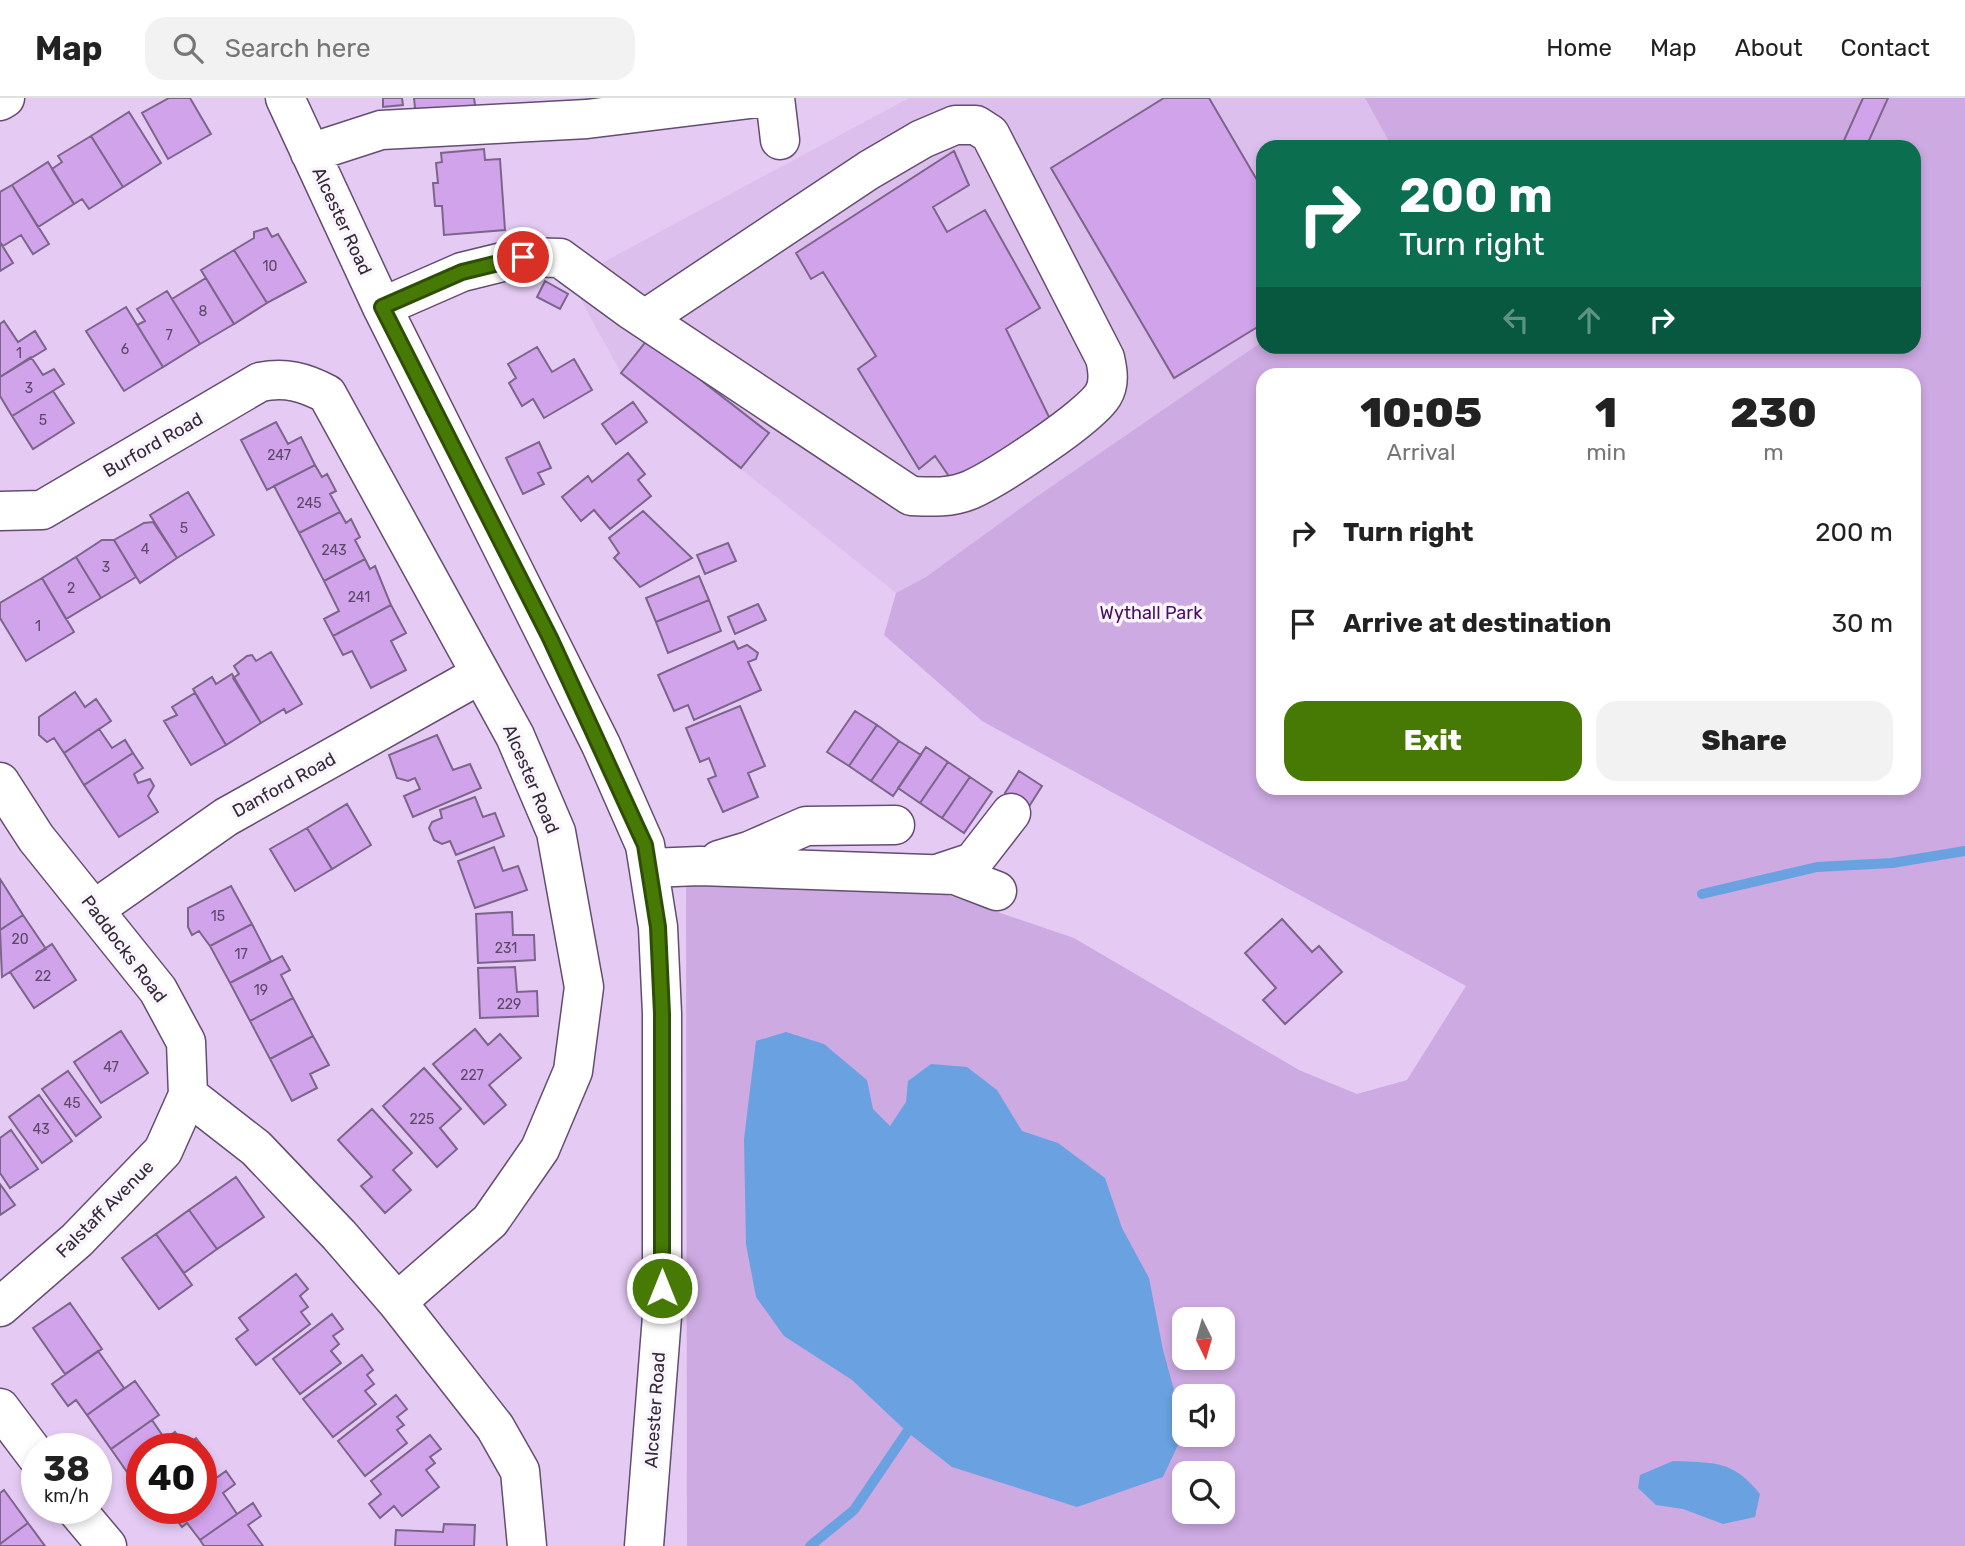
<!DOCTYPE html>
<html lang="en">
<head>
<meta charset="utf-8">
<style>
	:root { --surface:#fff; --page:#f2f2f2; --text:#222; --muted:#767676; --line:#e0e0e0; --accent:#477905 }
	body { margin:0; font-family:Rubik,sans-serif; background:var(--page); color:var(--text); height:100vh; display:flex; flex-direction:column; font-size:26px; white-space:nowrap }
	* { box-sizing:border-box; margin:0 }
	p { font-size:23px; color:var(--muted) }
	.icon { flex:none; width:38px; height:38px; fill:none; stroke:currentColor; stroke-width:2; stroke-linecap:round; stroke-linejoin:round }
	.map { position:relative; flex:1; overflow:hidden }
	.details { position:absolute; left:1256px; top:270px; width:665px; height:427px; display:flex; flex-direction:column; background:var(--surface); border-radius:21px; box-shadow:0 4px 10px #0003 }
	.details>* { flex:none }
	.guide { position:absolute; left:1256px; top:42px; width:665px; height:214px; border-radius:21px; box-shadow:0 4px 10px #0003; background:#0b6e4f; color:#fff; overflow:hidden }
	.needle { width:46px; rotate:175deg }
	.buttons { position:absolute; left:1172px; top:1209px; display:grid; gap:14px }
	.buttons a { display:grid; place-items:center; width:63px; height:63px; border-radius:14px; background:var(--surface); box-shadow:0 4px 10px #0003; font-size:35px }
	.speed { position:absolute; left:21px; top:1335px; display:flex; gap:14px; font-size:35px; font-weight:700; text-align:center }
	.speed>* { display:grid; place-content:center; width:91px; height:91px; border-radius:50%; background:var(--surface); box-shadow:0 4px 10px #0003; line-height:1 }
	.speed small { font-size:18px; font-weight:400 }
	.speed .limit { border:10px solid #d22; background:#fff; color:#111 }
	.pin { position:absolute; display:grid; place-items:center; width:60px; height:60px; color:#fff; margin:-30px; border:4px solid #fff; border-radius:50%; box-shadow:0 2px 7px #0007 }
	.me { position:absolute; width:77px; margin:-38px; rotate:0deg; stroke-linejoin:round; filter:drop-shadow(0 0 5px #0008) }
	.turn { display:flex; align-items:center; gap:24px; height:147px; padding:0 28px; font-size:32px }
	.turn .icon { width:91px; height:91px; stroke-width:2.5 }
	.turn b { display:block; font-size:49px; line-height:60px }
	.lanes { display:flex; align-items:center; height:66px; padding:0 28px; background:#0003; justify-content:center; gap:35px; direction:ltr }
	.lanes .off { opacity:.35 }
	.eta { display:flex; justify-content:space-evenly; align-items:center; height:119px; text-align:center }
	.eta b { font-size:42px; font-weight:800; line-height:49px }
	.primary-button { display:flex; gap:14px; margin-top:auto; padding:14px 28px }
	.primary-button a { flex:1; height:80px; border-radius:21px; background:var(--accent); color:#fff; font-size:28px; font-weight:800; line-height:80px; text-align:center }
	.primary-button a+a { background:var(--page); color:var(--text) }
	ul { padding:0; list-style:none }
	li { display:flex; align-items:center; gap:21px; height:91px; padding:0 28px }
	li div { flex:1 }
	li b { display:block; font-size:26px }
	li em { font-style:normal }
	header { display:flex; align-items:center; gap:42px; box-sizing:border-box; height:98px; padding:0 35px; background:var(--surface); border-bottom:2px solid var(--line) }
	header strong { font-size:33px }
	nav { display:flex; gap:38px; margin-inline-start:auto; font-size:24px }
	.search { width:490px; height:63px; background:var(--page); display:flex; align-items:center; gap:18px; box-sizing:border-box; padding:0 24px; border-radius:21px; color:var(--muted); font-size:26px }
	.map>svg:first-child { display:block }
	.built { fill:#ddbfee }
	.green { fill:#cdaae2; fill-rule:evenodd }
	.water { fill:#6aa2e1 }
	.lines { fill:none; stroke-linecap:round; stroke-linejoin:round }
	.stream { stroke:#6aa2e1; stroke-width:10 }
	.building { fill:#d1a3eb; stroke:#7c658a; stroke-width:2 }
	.minor-casing { stroke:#634d70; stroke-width:41 }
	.minor { stroke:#fff; stroke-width:38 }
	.route-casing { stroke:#2e4f03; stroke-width:18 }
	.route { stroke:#477905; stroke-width:12 }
	.labels { text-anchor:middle; stroke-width:7; stroke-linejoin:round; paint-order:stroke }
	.number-label { font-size:14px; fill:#5a4866 }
	.street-label { font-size:18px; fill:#332939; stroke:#faf5fd }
	.park-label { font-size:18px; fill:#490d63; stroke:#faf5fd }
</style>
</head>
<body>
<header>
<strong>Map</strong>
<div class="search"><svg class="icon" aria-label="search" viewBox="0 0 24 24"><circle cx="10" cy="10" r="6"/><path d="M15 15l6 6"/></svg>Search here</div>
<nav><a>Home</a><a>Map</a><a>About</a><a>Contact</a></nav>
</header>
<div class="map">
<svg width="1965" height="1448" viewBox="0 0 1965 1448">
	<rect width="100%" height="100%" fill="#e5cbf4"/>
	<!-- built -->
	<path class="built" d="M 909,0 L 1365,0 L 1392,49 L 1264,49 L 1263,243 L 1036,399 L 926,479 L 896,495 L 621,275 L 570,182 Z"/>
	<!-- green -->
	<path class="green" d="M 1365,0 L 1965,0 L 1965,1448 L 687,1448 L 686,787 L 936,793 L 1074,840 L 1299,972 L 1357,996 L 1407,982 L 1466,888 L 982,623 L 884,537 L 896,495 L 926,479 L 1036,399 L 1263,243 L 1264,248 L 1914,248 L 1914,49 L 1392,49 ZM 1264,276 L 1914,276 L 1914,690 L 1264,690 ZM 1185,1222 L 1223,1222 L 1223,1260 L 1185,1260 ZM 1185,1298 L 1223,1298 L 1223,1337 L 1185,1337 ZM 1185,1376 L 1223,1376 L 1223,1414 L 1185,1414 Z"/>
	<!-- water -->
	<path class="water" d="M 786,934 L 824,946 L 867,982 L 873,1011 L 890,1028 L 906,1004 L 908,983 L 931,966 L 967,969 L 997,992 L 1022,1033 L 1058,1045 L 1105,1080 L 1122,1130 L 1149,1180 L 1163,1252 L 1185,1332 L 1163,1379 L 1077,1409 L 952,1369 L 907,1334 L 852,1282 L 784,1238 L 756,1199 L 746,1146 L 744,1041 L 756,943 Z
		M 1673,1363 C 1715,1365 1733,1362 1760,1396 L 1755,1419 L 1723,1426 L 1683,1411 L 1656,1407 L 1638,1390 L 1640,1377 Z"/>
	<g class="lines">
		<!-- stream -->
		<path class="stream" d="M 1702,796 L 1817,769 L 1892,765 L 1965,753
			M 810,1448 L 854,1412 L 907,1334"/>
	</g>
	<!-- building -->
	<path class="building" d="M 169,0 L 190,0 L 211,36 L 168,61 L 142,15 Z
		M 383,0 L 402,0 L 403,7 L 383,9 Z
		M 414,0 L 474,0 L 476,13 L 416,20 Z
		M 1164,0 L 1209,0 L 1264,94 L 1264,225 L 1174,280 L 1051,70 Z
		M 1863,0 L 1888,0 L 1866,49 L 1841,49 Z
		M 129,14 L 161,65 L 123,89 L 91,38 Z
		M 91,38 L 123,89 L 89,111 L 82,101 L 74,106 L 52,71 L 62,64 L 58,58 Z
		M 484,51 L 485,62 L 500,61 L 505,132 L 444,137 L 442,108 L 435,108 L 433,85 L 438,85 L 436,65 L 442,64 L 441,55 Z
		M 954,53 L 969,87 L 933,109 L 947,134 L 985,112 L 1040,210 L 1006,231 L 1054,329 L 955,387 L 935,358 L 919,371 L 858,271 L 876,258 L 823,174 L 811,181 L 796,155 Z
		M 48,64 L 74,106 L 38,129 L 12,87 Z
		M 12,87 L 49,146 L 33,156 L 21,137 L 3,148 L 0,144 L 0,94 Z
		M 267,130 L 272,139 L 278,136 L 306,184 L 267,205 L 234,152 L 254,140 L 254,134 Z
		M 0,144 L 13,165 L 0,173 Z
		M 234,152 L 267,205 L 234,226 L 201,172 Z
		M 206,180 L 234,226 L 200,246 L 172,201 Z
		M 545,183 L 568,196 L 560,211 L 537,199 Z
		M 167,193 L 200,246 L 163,269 L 137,227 L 145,223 L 137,211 Z
		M 126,209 L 163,269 L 124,293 L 86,233 Z
		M 4,223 L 18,244 L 35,233 L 46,251 L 0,279 L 0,226 Z
		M 648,241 L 769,335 L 741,370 L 621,275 Z
		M 537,249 L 552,274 L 574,261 L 592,292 L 544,320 L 533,301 L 522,308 L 509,285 L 516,280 L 508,266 Z
		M 31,259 L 43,277 L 54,271 L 64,286 L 12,318 L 0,298 L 0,279 Z
		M 53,293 L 74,325 L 33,351 L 12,318 Z
		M 633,304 L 647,324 L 616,346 L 602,326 Z
		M 276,324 L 288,346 L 301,339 L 315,367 L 267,392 L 241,342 Z
		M 539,344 L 551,370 L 538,375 L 544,386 L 523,396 L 506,360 Z
		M 628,355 L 645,376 L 638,382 L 651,398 L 610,431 L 594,412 L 581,423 L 562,399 L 588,378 L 592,384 Z
		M 315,367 L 322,379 L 327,376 L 336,393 L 330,396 L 340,414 L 299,435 L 274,388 Z
		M 188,394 L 214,437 L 177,460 L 150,417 Z
		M 643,413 L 692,460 L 640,489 L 614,460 L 619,455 L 609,440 Z
		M 340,414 L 346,425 L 351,421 L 360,439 L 355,442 L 365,461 L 324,483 L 299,435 Z
		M 153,424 L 177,460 L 140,485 L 114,442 L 144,425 Z
		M 102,442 L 114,442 L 136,479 L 101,500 L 76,459 Z
		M 728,445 L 736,463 L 705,476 L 697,457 Z
		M 76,459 L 101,500 L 66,521 L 42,480 Z
		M 365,461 L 370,471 L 375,468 L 391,507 L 333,538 L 324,521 L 339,513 L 324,483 Z
		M 699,478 L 709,502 L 656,524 L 646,500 Z
		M 42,480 L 74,534 L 26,563 L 0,520 L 0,505 Z
		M 709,502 L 721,533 L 668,555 L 656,524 Z
		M 758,506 L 766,522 L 735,536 L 728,519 Z
		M 391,507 L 406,535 L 391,543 L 406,572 L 371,590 L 352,553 L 343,557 L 333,538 Z
		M 734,543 L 738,551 L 747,547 L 758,555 L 756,561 L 748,564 L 761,592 L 694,622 L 688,607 L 674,613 L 658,577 Z
		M 271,554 L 302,606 L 286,615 L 284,611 L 261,625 L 233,580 L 239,576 L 234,568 L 247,558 L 252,557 L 256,563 Z
		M 232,576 L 261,625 L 226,647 L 193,591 L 212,579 L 216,586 Z
		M 75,594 L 85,609 L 96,601 L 111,623 L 64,655 L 54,640 L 47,644 L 39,637 L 39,619 Z
		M 195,595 L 226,647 L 191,667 L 164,623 L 177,617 L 172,609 Z
		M 740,608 L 765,668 L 748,675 L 758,699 L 723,714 L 708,681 L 716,678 L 709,660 L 700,664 L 686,630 Z
		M 855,613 L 877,627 L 849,668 L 827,654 Z
		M 877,627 L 899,643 L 871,683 L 849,668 Z
		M 99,631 L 112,650 L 125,642 L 133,655 L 84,687 L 64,655 Z
		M 437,637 L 453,672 L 470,666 L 481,690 L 413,719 L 404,698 L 420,691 L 415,680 L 408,683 L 397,680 L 389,657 Z
		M 899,643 L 921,657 L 893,698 L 871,683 Z
		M 926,649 L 948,664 L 920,705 L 898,690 Z
		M 133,655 L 143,670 L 134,676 L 138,685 L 150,681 L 154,688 L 148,698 L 158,714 L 119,739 L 84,687 Z
		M 948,664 L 970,679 L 942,720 L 920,705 Z
		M 1019,673 L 1042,688 L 1028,710 L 1005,695 Z
		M 970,679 L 992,694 L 964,735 L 942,720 Z
		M 475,699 L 483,719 L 495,715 L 504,738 L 456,757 L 450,743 L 442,746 L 434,742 L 429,730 L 432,724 L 442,720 L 440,712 Z
		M 347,706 L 371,747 L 332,771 L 307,730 Z
		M 307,730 L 332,771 L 295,793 L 270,751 Z
		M 494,749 L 503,773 L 518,768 L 527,792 L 475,810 L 458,763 Z
		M 0,781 L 23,817 L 0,832 Z
		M 231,788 L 252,826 L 210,848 L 199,833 L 192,837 L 188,829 L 188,810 Z
		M 512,814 L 513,837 L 534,837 L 535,862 L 478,865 L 476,816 Z
		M 23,817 L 46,851 L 2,879 L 0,832 Z
		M 1282,821 L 1312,854 L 1319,848 L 1342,874 L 1285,926 L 1263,902 L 1276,890 L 1245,855 Z
		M 252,826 L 271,863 L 230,885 L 210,848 Z
		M 52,846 L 76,882 L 34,910 L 10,874 Z
		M 282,858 L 290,872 L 281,877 L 293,900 L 250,923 L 230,885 Z
		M 515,869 L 517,894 L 537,893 L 538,918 L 480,920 L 478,870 Z
		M 293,900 L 313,938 L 270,961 L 250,923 Z
		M 475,931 L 488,947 L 500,936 L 521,960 L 489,987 L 506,1007 L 484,1026 L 433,966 Z
		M 121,933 L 148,975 L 101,1005 L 74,964 Z
		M 313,938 L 329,967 L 310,976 L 317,990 L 292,1003 L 270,961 Z
		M 424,970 L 461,1011 L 440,1030 L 457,1051 L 437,1069 L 383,1008 Z
		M 68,973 L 101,1019 L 76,1038 L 42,991 Z
		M 39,997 L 72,1043 L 42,1065 L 9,1019 Z
		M 372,1011 L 412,1055 L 393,1072 L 411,1092 L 385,1115 L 361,1088 L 372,1079 L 338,1042 Z
		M 11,1032 L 38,1071 L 10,1090 L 0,1075 L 0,1040 Z
		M 236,1079 L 264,1119 L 217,1151 L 189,1112 Z
		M 0,1086 L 15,1107 L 0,1117 Z
		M 189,1112 L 217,1151 L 184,1175 L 156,1136 Z
		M 156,1136 L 192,1187 L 159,1211 L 122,1160 Z
		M 296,1176 L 308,1191 L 300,1198 L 308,1209 L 301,1214 L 310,1226 L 256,1267 L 236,1241 L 248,1232 L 239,1220 Z
		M 70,1205 L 102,1251 L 65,1276 L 33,1230 Z
		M 332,1216 L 343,1231 L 333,1238 L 339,1246 L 331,1253 L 341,1265 L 300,1296 L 273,1261 Z
		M 98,1253 L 124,1290 L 87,1317 L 76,1302 L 68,1308 L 52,1286 Z
		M 362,1257 L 373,1272 L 367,1277 L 374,1286 L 365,1293 L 376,1306 L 333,1339 L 303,1301 Z
		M 135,1283 L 159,1317 L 111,1351 L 87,1317 Z
		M 396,1297 L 407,1311 L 397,1319 L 404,1327 L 397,1332 L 407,1345 L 365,1378 L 338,1343 Z
		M 152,1322 L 165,1341 L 175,1334 L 185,1348 L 180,1351 L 142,1351 L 142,1378 L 134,1384 L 111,1351 Z
		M 430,1337 L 441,1351 L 430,1359 L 435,1365 L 426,1372 L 439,1389 L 402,1418 L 394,1408 L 380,1420 L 369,1406 L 381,1396 L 371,1383 Z
		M 196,1340 L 206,1353 L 201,1356 L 201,1351 L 180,1351 Z
		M 226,1373 L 235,1386 L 223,1395 L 237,1416 L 200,1442 L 187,1425 L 182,1429 L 170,1413 L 201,1410 L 201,1391 Z
		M 4,1392 L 28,1425 L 0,1446 L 0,1395 Z
		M 253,1405 L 261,1418 L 248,1427 L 263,1448 L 204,1448 L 200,1442 Z
		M 28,1425 L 45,1448 L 0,1448 L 0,1446 Z
		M 444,1426 L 475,1427 L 474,1448 L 395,1448 L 396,1432 L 443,1434 Z"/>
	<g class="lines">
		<defs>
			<path id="minor" d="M 285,0 L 382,209 L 601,647 L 645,747 L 658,829 L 662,916 L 662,1218 L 644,1448
				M 775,0 L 780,42
				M 0,3 L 5,0
				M 310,55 L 381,32 L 587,21 L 758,0
				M 382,209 L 462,174 L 523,159 L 560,160 L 631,212 L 911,398 C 932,399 951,400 970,392 C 997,380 1089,320 1103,297 C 1110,286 1108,273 1105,260 L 990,36 L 976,27 L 955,27 L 922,41 L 869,72 L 645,221
				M 0,413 L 42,412 L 260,284 C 286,279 304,284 327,296 L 515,638 L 556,734 L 584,889 L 573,973 L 540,1051 L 490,1123 L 397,1204 L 495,1329 L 520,1373 L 527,1448
				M 0,684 L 36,740 L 158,892 L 186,944 L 188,997 L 256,1050 L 339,1137 L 397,1204
				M 719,762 L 749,753 L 806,728 L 895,727
				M 649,770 L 700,768 L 955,777 L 997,793
				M 937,776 L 973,764 L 1011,715
				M 95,811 L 226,719 L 481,576
				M 0,1209 L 77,1142 L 163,1053 L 188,997
				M 0,1310 L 37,1359
				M 75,1410 L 107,1448"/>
		</defs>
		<!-- minor casing -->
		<use href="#minor" class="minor-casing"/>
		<!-- minor -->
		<use href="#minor" class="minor"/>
	</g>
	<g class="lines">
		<defs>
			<path id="route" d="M 523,159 L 462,174 L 382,209 L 550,540 L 645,747 L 658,829 L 662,916 L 662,1190"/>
		</defs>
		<!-- route casing -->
		<use href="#route" class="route-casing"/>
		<!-- route -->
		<use href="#route" class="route"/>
	</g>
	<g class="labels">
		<!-- number labels -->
		<g class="number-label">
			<text x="270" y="173">10</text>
			<text x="203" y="218">8</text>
			<text x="169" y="242">7</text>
			<text x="125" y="256">6</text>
			<text x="19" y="260">1</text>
			<text x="29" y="295">3</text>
			<text x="43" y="327">5</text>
			<text x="279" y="362">247</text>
			<text x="309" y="410">245</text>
			<text x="184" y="435">5</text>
			<text x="145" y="456">4</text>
			<text x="334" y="457">243</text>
			<text x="106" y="474">3</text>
			<text x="71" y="495">2</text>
			<text x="359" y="504">241</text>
			<text x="38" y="533">1</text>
			<text x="218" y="823">15</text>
			<text x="20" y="846">20</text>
			<text x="506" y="855">231</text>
			<text x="241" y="861">17</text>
			<text x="43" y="883">22</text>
			<text x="261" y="897">19</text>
			<text x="509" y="911">229</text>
			<text x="111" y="974">47</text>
			<text x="472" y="982">227</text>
			<text x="72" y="1010">45</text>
			<text x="422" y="1026">225</text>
			<text x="41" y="1036">43</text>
		</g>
		<!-- street labels -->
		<g class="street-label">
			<text transform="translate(342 123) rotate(65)" y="6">Alcester Road</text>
			<text transform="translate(153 347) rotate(-30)" y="6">Burford Road</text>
			<text transform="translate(531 681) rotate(67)" y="6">Alcester Road</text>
			<text transform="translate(284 687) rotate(-29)" y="6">Danford Road</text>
			<text transform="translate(124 851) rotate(53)" y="6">Paddocks Road</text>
			<text transform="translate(105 1111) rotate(-45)" y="6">Falstaff Avenue</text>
			<text transform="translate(655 1312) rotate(-86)" y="6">Alcester Road</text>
		</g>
		<!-- park labels -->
		<g class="park-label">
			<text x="1151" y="521">Wythall Park</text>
		</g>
	</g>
</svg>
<div class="buttons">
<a><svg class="needle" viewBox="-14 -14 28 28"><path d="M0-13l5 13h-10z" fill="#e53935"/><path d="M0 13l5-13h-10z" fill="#767676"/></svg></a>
<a><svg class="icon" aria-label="sound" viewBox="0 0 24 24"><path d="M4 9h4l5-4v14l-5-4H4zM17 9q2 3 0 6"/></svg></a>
<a><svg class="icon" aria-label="search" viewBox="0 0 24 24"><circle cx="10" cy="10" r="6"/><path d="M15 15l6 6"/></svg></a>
</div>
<div class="speed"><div>38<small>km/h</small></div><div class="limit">40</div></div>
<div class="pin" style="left:523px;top:159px;background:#d93025"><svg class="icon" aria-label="arrive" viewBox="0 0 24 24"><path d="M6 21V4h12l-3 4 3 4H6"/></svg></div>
<svg class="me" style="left:662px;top:1190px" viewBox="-20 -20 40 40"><circle r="17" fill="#477905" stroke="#fff" stroke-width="3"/><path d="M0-11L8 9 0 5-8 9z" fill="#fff"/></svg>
<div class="guide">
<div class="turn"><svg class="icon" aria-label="right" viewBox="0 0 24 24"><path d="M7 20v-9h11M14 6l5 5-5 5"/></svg><div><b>200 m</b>Turn right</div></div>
<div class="lanes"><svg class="icon off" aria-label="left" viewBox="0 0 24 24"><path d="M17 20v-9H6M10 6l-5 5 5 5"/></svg><svg class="icon off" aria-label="ahead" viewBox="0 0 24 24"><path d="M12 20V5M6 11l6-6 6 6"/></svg><svg class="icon" aria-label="right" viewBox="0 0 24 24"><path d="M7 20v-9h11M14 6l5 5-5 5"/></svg></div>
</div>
<section class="details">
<div class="eta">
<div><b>10:05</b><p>Arrival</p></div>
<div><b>1</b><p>min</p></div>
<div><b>230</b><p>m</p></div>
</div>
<ul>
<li><svg class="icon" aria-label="right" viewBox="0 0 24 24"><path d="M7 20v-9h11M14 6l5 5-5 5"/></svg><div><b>Turn right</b></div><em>200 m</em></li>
<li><svg class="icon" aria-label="arrive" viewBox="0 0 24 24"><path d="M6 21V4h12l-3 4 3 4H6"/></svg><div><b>Arrive at destination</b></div><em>30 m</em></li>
</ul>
<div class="primary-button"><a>Exit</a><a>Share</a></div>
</section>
</div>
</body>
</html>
